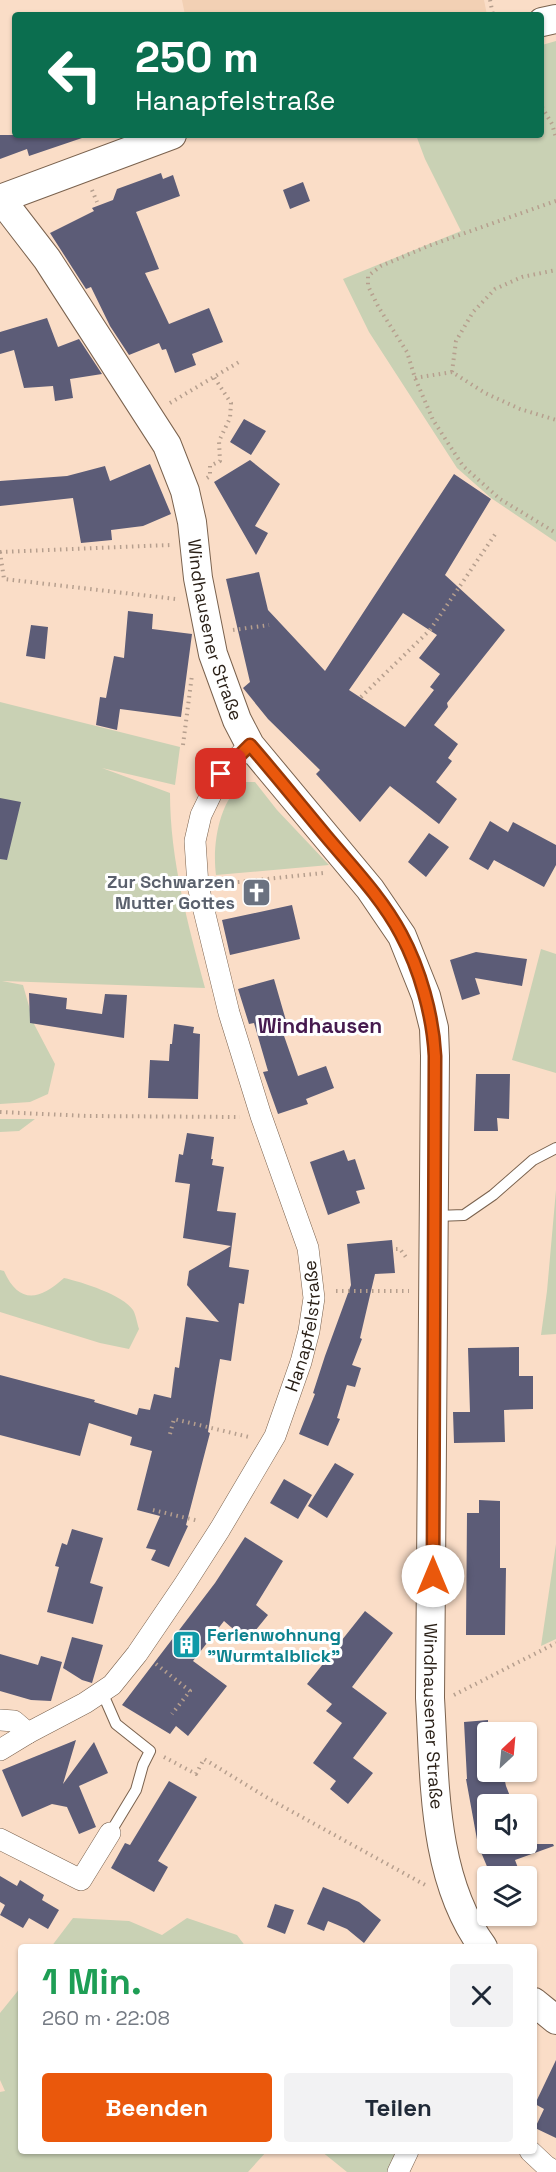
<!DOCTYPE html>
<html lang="de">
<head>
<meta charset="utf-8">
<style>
	:root { --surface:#fff; --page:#f2f2f3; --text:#1f2937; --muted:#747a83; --accent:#ea580c }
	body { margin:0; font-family:"Space Grotesk",sans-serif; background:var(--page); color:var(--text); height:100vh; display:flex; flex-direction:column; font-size:22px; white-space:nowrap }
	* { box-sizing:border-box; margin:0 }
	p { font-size:20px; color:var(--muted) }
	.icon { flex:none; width:33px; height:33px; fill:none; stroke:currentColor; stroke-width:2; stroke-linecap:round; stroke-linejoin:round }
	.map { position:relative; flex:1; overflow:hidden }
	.panel { position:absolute; left:18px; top:1944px; width:519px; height:210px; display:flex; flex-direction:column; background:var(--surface); border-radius:6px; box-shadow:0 2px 4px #0004 }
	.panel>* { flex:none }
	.guide { position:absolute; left:12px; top:12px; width:532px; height:126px; border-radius:6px; box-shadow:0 2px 4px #0004; background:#0b6e4f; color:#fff; overflow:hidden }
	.needle { width:39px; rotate:26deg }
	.tools { position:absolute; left:477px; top:1722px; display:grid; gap:12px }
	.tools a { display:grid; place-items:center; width:60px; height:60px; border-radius:6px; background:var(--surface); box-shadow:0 2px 4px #0004; font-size:30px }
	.pin { position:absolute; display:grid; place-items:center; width:51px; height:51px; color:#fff; margin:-26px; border-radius:12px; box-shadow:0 3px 9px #0006 }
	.me { position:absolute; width:66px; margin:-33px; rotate:0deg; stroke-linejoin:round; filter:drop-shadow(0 0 4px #0008) }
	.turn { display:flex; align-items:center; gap:21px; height:126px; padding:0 24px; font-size:27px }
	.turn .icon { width:78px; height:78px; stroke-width:2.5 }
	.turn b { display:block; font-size:42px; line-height:51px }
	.round { display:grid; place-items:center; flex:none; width:63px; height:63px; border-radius:6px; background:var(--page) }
	.head { display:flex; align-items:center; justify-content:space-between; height:102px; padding:0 24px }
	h1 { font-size:36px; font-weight:700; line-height:45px; color:#1e9e55 }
	.action { display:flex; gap:12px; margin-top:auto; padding:12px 24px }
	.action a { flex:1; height:69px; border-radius:6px; background:var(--accent); color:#fff; font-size:24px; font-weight:700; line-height:69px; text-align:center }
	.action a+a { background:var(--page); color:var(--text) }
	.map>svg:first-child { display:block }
	.built { fill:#f2d0b4 }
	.green { fill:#c9d1b4 }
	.building { fill:#5c5c77; fill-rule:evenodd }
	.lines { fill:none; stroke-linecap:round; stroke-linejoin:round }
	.lane-casing { stroke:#7a624e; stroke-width:12 }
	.street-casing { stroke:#7a624e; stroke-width:22 }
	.secondary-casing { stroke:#7a624e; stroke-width:30 }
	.path { stroke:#b69f8e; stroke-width:4; stroke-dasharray:1.5 4.5; stroke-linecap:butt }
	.lane { stroke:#fff; stroke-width:10 }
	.street { stroke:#fff; stroke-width:21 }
	.secondary { stroke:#fff; stroke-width:28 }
	.route-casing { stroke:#983908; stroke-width:15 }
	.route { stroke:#ea580c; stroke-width:10 }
	.labels { text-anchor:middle; stroke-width:6; stroke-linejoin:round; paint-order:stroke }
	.street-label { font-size:18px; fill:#281e15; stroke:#fff }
	.worship-label { font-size:18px; font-weight:bold; fill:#5b616d; stroke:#fff; text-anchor:end }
	.culture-label { font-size:18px; font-weight:bold; fill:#0d838f; stroke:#fff; text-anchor:start }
	.quarter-label { font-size:21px; font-weight:bold; fill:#461b4f; stroke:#fff }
</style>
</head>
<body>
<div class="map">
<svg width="556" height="2172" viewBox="0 0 556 2172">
	<rect width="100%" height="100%" fill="#faddc7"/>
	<!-- built -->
	<path class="built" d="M 182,0 L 484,0 L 487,15 L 185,15 Z"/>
	<!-- green -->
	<path class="green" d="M 556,41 L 556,542 L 491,498 L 457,468 L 369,332 L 343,279 L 461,231 L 425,159 L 416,135 L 542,135 L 542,45 Z
		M 0,702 L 180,747 L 175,785 L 102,768 L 170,793 C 170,860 188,924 205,988 L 2,981 L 23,985 L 34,1024 L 55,1064 L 48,1094 L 30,1102 L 0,1104 Z
		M 244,782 L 255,782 L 277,810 L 329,865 L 216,875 C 212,845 219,800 244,782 Z
		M 541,949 L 556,954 L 556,1073 L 512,1060 Z
		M 0,1119 L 35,1119 L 19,1131 L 0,1132 Z
		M 556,1190 L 556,1334 L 541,1335 L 547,1291 Z
		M 0,1270 L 4,1271 C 19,1305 40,1300 64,1278 C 82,1282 123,1295 133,1310 C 136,1315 137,1323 139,1329 L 129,1349 L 100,1343 L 0,1312 Z
		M 556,1544 L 556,1639 L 541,1646 Z
		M 73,1918 L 129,1921 L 162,1935 L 187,1918 L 237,1935 L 246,1947 L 51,1947 Z
		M 21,1987 L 21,2151 L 267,2151 L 248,2172 L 0,2172 L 0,2092 L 5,2091 L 0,2080 L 0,2013 Z
		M 321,2151 L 399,2151 L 388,2172 L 347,2172 Z"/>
	<!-- building -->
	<path class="building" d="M 0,135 L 81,135 L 82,138 L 29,156 L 27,149 L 0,159 Z
		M 161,173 L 163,179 L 173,175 L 180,196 L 136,212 L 159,269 L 145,273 L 169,324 L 209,308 L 223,342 L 192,354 L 196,365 L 175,373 L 166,349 L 162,350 L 159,343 L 129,355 L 110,326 L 91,287 L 86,289 L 50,233 L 94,211 L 92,208 L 113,200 L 117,189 Z
		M 303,182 L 310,201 L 290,209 L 283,190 Z
		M 47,318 L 58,347 L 79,339 L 102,374 L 70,379 L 73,398 L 55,401 L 53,386 L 24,388 L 14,350 L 0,354 L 0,332 Z
		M 244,419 L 266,431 L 251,455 L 230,442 Z
		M 250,460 L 280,484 L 255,526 L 268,533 L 256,555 L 214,482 Z
		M 150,464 L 171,514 L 143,526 L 111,530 L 112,540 L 81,543 L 73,498 L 0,506 L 0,481 L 67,476 L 105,466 L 110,481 Z
		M 454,474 L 491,499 L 445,575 L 505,630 L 447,703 L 448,707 L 434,725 L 458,744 L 448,758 L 452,761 L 436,782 L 457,799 L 439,824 L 390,786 L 360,822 L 316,774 L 320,770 L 268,719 L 243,688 L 250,682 L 226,579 L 259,572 L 268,610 L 325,671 ZM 403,613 L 437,635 L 419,658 L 440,674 L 430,687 L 434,690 L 405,727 L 349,690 Z
		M 128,611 L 153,614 L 152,629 L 192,634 L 181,717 L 120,709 L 117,730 L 96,725 L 100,697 L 106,698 L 114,656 L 124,658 Z
		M 31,625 L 48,627 L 45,659 L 26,656 Z
		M 0,798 L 21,802 L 7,860 L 0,859 Z
		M 490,821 L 508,832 L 513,822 L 556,845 L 556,865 L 544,887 L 494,860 L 488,870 L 469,859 Z
		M 429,833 L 449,847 L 426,877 L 408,862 Z
		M 292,905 L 300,939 L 230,955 L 222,920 Z
		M 476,952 L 527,959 L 522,986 L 475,978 L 480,994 L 462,1000 L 450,960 Z
		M 274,979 L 289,1031 L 283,1033 L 298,1076 L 326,1066 L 334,1088 L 306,1099 L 308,1104 L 278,1114 L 263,1072 L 268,1071 L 254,1023 L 249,1024 L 238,989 Z
		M 29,993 L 67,998 L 66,1009 L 102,1014 L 105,994 L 127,995 L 124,1038 L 30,1023 Z
		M 174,1024 L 194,1027 L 193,1033 L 200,1034 L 198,1099 L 148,1098 L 150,1060 L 169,1061 L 170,1044 L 172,1044 Z
		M 476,1074 L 510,1074 L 509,1119 L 497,1118 L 498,1131 L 474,1131 Z
		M 187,1133 L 214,1137 L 211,1159 L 213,1159 L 212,1165 L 224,1167 L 217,1211 L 236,1213 L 229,1267 L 249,1270 L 244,1304 L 239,1303 L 231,1361 L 220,1359 L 208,1432 L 210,1433 L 186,1525 L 188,1526 L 169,1567 L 151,1560 L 156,1550 L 146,1548 L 160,1516 L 137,1510 L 152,1451 L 130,1445 L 132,1437 L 89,1423 L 80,1456 L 0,1435 L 0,1375 L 95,1400 L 94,1402 L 137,1415 L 139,1408 L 150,1410 L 154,1394 L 171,1398 L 175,1367 L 179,1368 L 186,1317 L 219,1322 L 187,1285 L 189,1271 L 231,1246 L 183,1238 L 190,1184 L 175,1182 L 179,1154 L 183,1155 Z
		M 344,1150 L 348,1161 L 355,1159 L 365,1189 L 356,1191 L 360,1203 L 328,1215 L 310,1162 Z
		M 392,1240 L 395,1273 L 375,1274 L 360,1338 L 362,1339 L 352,1365 L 361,1368 L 355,1387 L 347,1385 L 337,1418 L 340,1419 L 328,1446 L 299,1434 L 315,1394 L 313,1393 L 325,1356 L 351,1285 L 347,1244 Z
		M 519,1347 L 519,1376 L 533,1376 L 533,1409 L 504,1410 L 505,1442 L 454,1443 L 453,1412 L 470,1412 L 468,1348 Z
		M 335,1463 L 354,1474 L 327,1518 L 308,1506 Z
		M 284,1479 L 312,1495 L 298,1519 L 270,1503 Z
		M 479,1500 L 500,1501 L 500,1568 L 506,1568 L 505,1635 L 466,1635 L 467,1513 L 479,1513 Z
		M 72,1529 L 103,1538 L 90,1583 L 103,1587 L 93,1624 L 47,1612 L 59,1567 L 55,1566 L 62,1543 L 67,1545 Z
		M 245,1537 L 283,1561 L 256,1605 L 268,1615 L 247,1641 L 224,1621 L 193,1661 L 227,1686 L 188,1736 L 176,1726 L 170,1734 L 122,1705 L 215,1583 Z
		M 365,1611 L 393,1633 L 352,1687 L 387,1713 L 353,1758 L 373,1773 L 348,1804 L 330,1789 L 336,1781 L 313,1763 L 342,1723 L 326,1711 L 332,1704 L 307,1684 Z
		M 72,1637 L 103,1645 L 92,1683 L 82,1680 L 63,1668 Z
		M 0,1654 L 38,1665 L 41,1656 L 62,1662 L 51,1701 L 31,1700 L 0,1691 Z
		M 488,1720 L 488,1772 L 503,1772 L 506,1786 L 513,1804 L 488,1804 L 488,1844 L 553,1844 L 554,1846 L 515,1860 L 521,1876 L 491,1876 L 478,1845 L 466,1779 L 467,1779 L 464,1722 Z
		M 76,1740 L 63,1784 L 94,1742 L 108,1773 L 79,1786 L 96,1827 L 79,1834 L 67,1807 L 52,1804 L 22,1817 L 2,1770 Z
		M 169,1781 L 197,1797 L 158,1861 L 168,1867 L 154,1892 L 111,1868 L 125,1843 L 130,1845 Z
		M 0,1876 L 17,1886 L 20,1880 L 44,1895 L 42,1900 L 59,1910 L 48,1929 L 29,1918 L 23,1928 L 0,1915 L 5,1905 L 0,1902 Z
		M 323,1887 L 359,1902 L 381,1920 L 364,1943 L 347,1929 L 328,1921 L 324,1931 L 307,1924 Z
		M 275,1904 L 294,1910 L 285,1934 L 267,1927 Z
		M 556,2060 L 556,2138 L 535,2128 L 544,2109 L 535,2104 Z"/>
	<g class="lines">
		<defs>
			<path id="lane" d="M 436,1216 L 464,1215 L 493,1195 L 533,1160 L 556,1148
				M 102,1692 L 116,1724 L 150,1751 L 143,1765 L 136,1790 L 110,1833"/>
			<g id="street">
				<path id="s1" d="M 0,1720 L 14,1721 L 28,1733 L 85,1703 L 112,1685 L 137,1654 L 184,1585 L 220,1529 L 275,1436 L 301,1362 L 309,1331 L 314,1298 L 308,1248 L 261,1116 L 229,1013 L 198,886 L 195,841 L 201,815 L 221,774 L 250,745"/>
				<path d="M 0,1750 L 28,1733"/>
				<path d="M 0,1839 L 81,1880 L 110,1833"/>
				<path d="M 530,2151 L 546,2166 L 556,2172"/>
				<path d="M 398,2172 L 408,2151"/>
			</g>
			<g id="secondary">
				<path d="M 542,22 L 556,19"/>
				<path id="s2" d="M 0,198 L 47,259 L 167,445 L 185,491 L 192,522 L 198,578 L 213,654 L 237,720 L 250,745 L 370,889 L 402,936 L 426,996 L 434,1028 L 435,1056 L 430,1698 C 435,1780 432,1878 483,1947"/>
				<path d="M 0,199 L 172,135"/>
				<path d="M 534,2002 L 556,2020"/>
			</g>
		</defs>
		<!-- lane casing -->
		<use href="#lane" class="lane-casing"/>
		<!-- street casing -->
		<use href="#street" class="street-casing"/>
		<!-- secondary casing -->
		<use href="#secondary" class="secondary-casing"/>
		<!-- path -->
		<path class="path" d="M 490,0 L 493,15
			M 542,107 L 552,124 L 556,138
			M 92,190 L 97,202
			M 556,201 L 428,246 L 381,266 L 368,276 L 368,286 L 379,308 L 407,352 L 415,378 L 433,420 L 463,466 L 500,499 L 556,533
			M 452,372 L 456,341 L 473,312 L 495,289 L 522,277 L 556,270
			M 415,378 L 452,372 L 485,393 L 520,409 L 556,420
			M 170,403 L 239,362
			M 207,478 L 210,476 L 210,466 L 220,461 L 219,441 L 230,418 L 231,403 L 214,377
			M 0,552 L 4,579 L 176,599
			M 0,552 L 171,545
			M 233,630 L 269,625
			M 361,697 L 430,630 L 496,533
			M 183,745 L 192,675
			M 220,884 L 323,873
			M 0,1112 L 87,1116 L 240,1117
			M 396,1249 L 400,1249 L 408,1260
			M 336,1291 L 409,1291
			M 170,1434 L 174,1419 L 249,1437
			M 153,1510 L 199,1521
			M 156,1664 L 190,1691 L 172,1714
			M 454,1695 L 556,1643
			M 164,1757 L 196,1774 L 204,1759 L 271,1800 L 427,1886"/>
		<!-- lane -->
		<use href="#lane" class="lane"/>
		<!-- street -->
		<use href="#street" class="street"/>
		<!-- secondary -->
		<use href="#secondary" class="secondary"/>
	</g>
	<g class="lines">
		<defs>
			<path id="route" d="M 221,774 L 250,745 C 276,775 301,806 326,836 C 352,867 382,898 401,934 C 420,969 433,1016 435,1056 L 433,1576"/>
		</defs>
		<!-- route casing -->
		<use href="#route" class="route-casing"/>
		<!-- route -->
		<use href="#route" class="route"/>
	</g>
	<!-- icons -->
	<defs>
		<symbol id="church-square" viewBox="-11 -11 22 22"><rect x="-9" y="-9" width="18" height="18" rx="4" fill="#6b7280" stroke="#fff"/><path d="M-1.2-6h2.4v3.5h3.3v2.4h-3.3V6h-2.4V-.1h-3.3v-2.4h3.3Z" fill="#fff"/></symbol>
		<symbol id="building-square" viewBox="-11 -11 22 22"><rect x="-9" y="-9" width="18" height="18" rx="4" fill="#0f9aa8" stroke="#fff"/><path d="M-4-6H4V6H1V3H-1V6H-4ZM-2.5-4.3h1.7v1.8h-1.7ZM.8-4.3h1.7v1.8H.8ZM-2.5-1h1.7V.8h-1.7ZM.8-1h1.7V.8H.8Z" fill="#fff"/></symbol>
	</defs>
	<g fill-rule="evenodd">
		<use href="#church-square" x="240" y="876" width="33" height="33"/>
		<use href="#building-square" x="170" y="1628" width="33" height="33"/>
	</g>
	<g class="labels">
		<!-- street labels -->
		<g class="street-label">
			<text dy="6" stroke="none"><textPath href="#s2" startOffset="490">Windhausener Straße</textPath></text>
			<text dy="6" stroke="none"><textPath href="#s1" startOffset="542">Hanapfelstraße</textPath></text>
			<text dy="6" stroke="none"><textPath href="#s2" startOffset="1642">Windhausener Straße</textPath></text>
		</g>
		<!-- worship labels -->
		<g class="worship-label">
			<text x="235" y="888">Zur Schwarzen<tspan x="235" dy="21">Mutter Gottes</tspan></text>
		</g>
		<!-- culture labels -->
		<g class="culture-label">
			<text x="207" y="1641">Ferienwohnung<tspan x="207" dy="21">"Wurmtalblick"</tspan></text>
		</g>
		<!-- quarter labels -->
		<g class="quarter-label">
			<text x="320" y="1033">Windhausen</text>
		</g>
	</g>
</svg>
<div class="tools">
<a><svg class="needle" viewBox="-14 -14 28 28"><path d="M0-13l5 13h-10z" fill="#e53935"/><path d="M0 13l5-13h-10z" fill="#747a83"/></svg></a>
<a><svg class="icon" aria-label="sound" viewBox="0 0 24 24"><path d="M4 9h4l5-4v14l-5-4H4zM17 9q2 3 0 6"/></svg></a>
<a><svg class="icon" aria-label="layers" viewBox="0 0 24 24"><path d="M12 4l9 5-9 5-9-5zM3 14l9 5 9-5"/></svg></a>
</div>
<div class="pin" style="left:221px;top:774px;background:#d93025"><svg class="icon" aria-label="arrive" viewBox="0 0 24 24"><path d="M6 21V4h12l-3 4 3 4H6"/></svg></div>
<svg class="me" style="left:433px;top:1576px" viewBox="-20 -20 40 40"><circle r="19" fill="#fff"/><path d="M0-13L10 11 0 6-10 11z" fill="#ea580c"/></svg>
<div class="guide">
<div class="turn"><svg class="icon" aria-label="left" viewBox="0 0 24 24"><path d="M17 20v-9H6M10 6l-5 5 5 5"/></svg><div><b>250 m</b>Hanapfelstraße</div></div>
</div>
<section class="panel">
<div class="head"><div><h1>1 Min.</h1><p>260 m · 22:08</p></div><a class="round"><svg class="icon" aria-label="close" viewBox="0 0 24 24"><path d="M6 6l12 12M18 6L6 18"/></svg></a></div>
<div class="action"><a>Beenden</a><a>Teilen</a></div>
</section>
</div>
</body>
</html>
